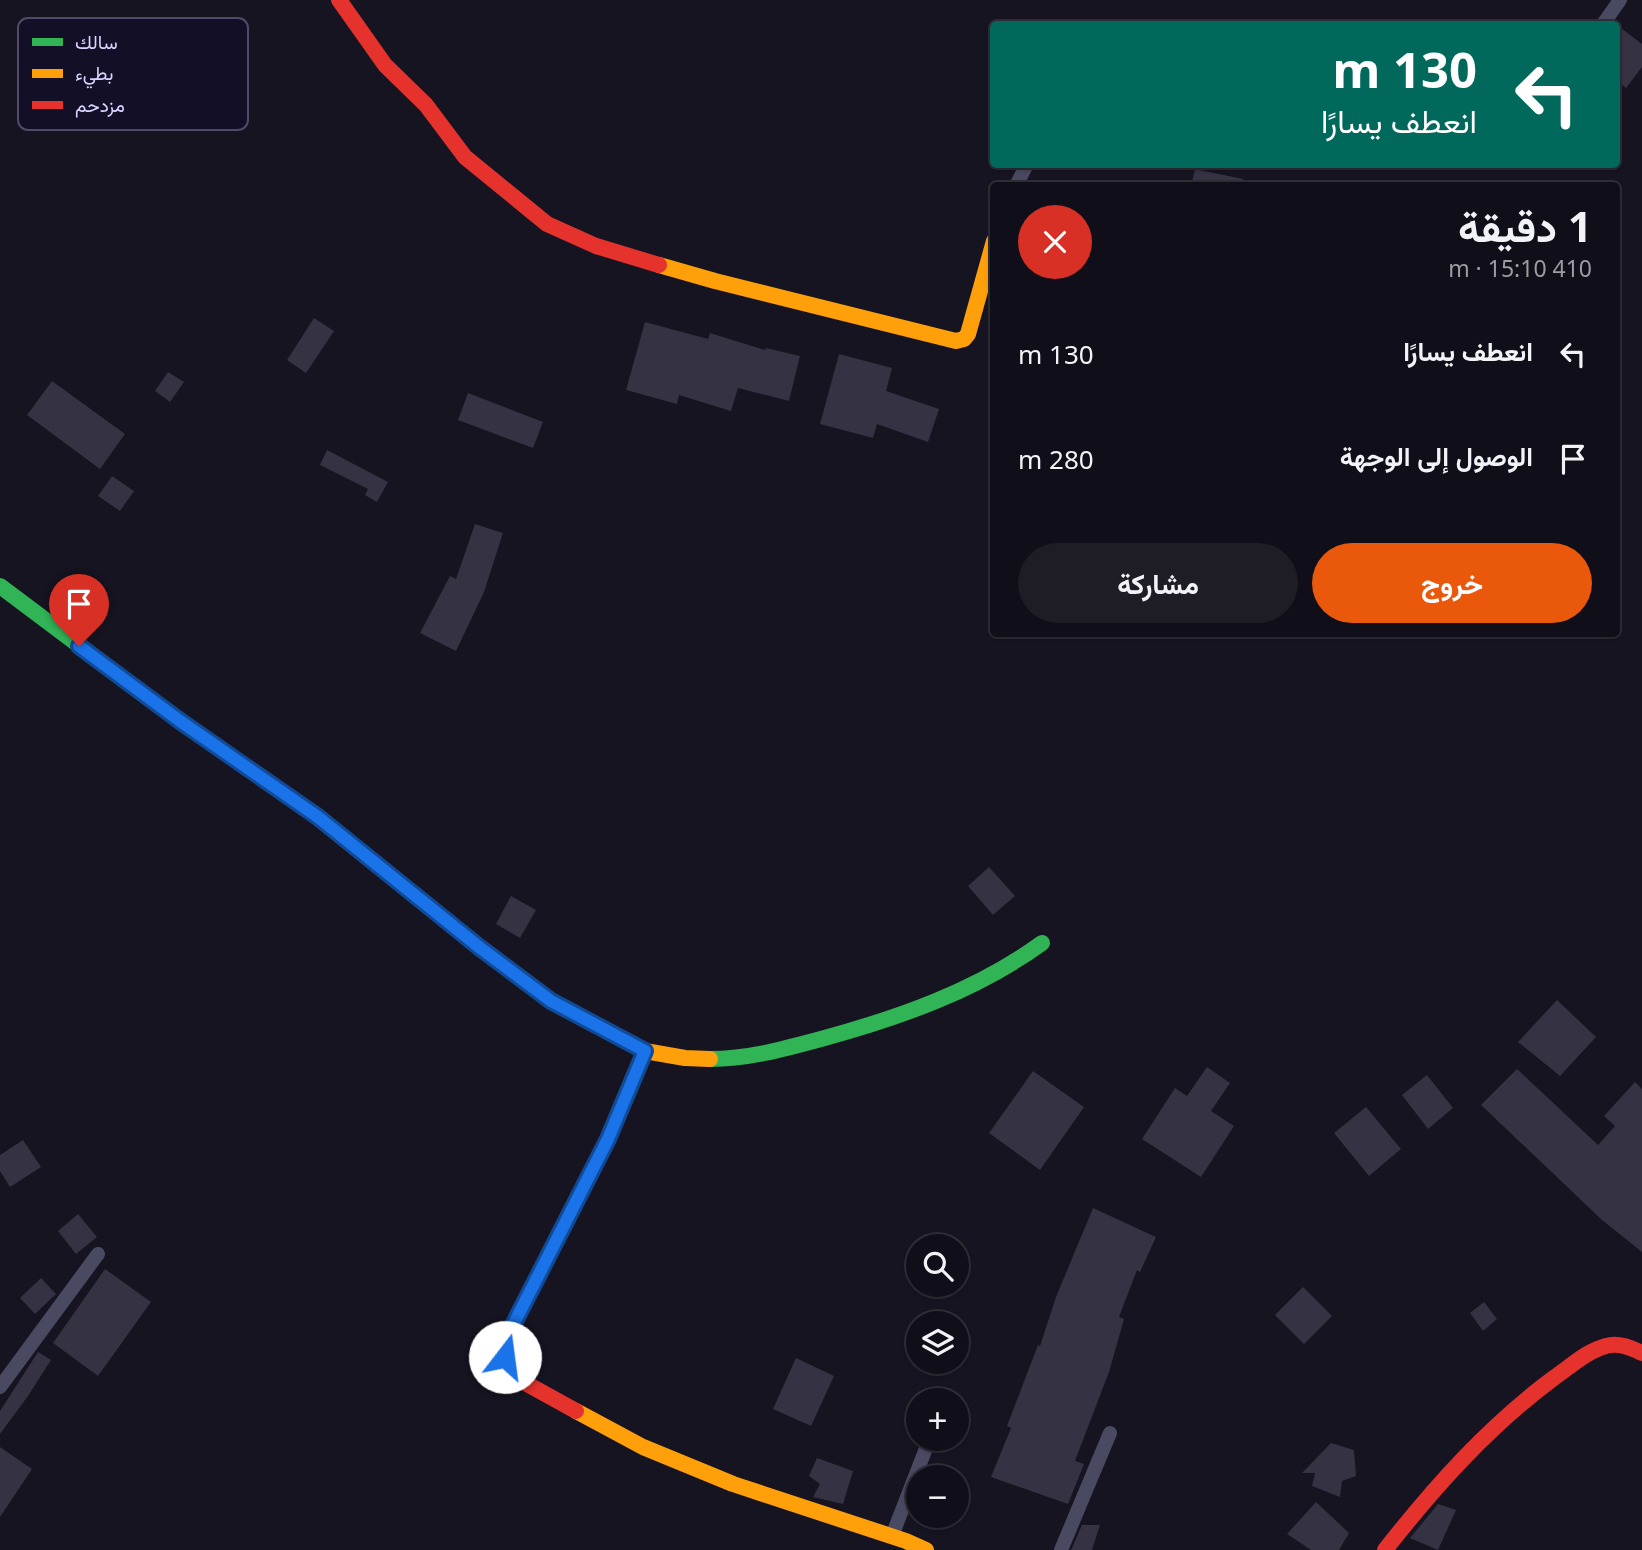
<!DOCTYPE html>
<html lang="ar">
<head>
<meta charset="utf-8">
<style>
	:root { --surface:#100f19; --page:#1e1d26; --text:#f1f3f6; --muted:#9c9ca2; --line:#302f38; --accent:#ea580c }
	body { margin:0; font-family:"Noto Sans",Vazirmatn,sans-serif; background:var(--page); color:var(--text); direction:rtl; height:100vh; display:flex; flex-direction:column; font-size:26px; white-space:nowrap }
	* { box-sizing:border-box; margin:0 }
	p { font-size:23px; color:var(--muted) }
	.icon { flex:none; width:38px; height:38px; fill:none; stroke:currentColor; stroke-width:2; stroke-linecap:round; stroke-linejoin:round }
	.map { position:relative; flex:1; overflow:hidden; direction:ltr }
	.panel { position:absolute; left:990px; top:182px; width:630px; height:455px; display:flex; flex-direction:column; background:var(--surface); border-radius:7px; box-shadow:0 2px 5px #0004,0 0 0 2px var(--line); direction:rtl }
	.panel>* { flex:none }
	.guide { position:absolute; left:990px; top:21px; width:630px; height:147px; border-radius:7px; box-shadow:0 2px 5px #0004,0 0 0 2px var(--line); direction:rtl; background:#00695c; color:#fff; overflow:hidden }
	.fabs { position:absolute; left:906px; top:1234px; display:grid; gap:14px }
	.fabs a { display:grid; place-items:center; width:63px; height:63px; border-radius:50%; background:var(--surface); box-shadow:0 2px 5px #0004,0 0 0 2px var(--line); font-size:35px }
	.pin { position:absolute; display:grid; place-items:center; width:60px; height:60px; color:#fff; margin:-72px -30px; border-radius:50% 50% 50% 0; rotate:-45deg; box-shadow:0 0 7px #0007 }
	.pin .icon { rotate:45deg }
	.me { position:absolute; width:77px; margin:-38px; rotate:15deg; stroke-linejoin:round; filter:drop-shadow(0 0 5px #0008) }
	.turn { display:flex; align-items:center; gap:24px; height:147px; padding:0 28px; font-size:32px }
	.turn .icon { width:91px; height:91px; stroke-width:2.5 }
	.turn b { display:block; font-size:49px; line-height:60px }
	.round { display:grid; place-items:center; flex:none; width:74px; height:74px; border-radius:37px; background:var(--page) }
	.summary { display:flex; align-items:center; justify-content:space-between; height:119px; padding:0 28px }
	h1 { font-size:42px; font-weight:700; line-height:52px }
	.cta { display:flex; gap:14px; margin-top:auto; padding:14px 28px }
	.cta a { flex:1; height:80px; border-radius:42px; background:var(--accent); color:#fff; font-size:28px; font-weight:700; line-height:80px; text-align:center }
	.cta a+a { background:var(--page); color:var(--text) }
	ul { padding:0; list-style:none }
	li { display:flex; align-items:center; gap:21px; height:105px; padding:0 28px }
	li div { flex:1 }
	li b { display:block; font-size:26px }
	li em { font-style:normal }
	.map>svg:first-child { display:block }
	.building { fill:#343243 }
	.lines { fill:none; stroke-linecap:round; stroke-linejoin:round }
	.street { stroke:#4a4962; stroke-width:14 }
	.fast { stroke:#30b455; stroke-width:16 }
	.slow { stroke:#ff9f0a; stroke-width:16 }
	.jam { stroke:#e5322d; stroke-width:16 }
	.route-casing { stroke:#114b97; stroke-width:18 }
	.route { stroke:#1a73e8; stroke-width:12 }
	.key { fill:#130f26; stroke:#4e4a67; stroke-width:2 }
	.key-label { font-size:19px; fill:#d9d4ff }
</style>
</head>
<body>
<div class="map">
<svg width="1642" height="1550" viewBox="0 0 1642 1550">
	<rect width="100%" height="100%" fill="#161421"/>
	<!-- building -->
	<path class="building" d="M 1617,25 L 1642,44 L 1642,67 L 1626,88 L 1617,81 Z
		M 1195,169 L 1243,179 L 1243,186 L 1191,186 Z
		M 314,318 L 334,331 L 306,373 L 287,360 Z
		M 645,322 L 708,339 L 710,333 L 765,350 L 766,348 L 800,356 L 789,401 L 738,388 L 731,411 L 679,395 L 677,404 L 626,390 Z
		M 839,354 L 892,368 L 886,391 L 939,409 L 928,442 L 877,424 L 873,438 L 820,424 Z
		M 168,372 L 184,382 L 170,402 L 155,391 Z
		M 52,381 L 125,434 L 100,469 L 27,415 Z
		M 468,393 L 543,422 L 533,448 L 458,420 Z
		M 327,450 L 388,482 L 377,502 L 365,495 L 368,489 L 320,465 Z
		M 112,476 L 134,491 L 120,511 L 98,496 Z
		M 475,524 L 503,533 L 484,592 L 456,651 L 420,633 L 450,576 L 456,579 Z
		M 989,867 L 1015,896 L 993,915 L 968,886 Z
		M 511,896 L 536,910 L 520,938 L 496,924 Z
		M 1557,1000 L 1596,1037 L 1560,1076 L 1518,1042 Z
		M 1207,1067 L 1230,1083 L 1211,1111 L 1234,1126 L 1201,1177 L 1142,1139 L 1175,1088 L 1187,1096 Z
		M 1517,1069 L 1598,1145 L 1615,1126 L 1604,1116 L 1635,1082 L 1642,1089 L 1642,1252 L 1602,1220 L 1481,1105 Z
		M 1033,1071 L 1084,1107 L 1040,1170 L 989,1133 Z
		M 1427,1075 L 1453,1108 L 1428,1129 L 1402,1095 Z
		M 1366,1107 L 1401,1149 L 1369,1176 L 1334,1133 Z
		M 23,1140 L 41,1167 L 10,1187 L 0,1171 L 0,1155 Z
		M 1093,1208 L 1156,1237 L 1140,1272 L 1137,1270 L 1119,1317 L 1124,1319 L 1109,1372 L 1075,1461 L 1084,1464 L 1068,1504 L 991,1477 L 1011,1428 L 1007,1426 L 1038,1345 L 1040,1346 L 1056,1297 Z
		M 78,1214 L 97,1237 L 76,1254 L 58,1231 Z
		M 105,1269 L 151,1302 L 98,1376 L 53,1343 Z
		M 41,1278 L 56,1294 L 35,1314 L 20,1298 Z
		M 1303,1287 L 1332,1316 L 1304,1344 L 1275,1315 Z
		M 1484,1302 L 1497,1319 L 1483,1331 L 1470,1313 Z
		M 38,1352 L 51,1360 L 28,1396 L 0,1434 L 0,1411 Z
		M 796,1358 L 834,1376 L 811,1426 L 773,1409 Z
		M 1331,1443 L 1354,1450 L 1356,1476 L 1342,1481 L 1340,1497 L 1312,1486 L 1315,1473 L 1302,1473 Z
		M 0,1447 L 32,1469 L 0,1517 Z
		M 817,1458 L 853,1471 L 843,1504 L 813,1497 L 820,1484 L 809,1476 Z
		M 1316,1502 L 1349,1533 L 1339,1550 L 1311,1550 L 1287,1534 Z
		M 1438,1504 L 1456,1510 L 1438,1550 L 1410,1538 Z
		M 1082,1525 L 1100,1525 L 1092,1550 L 1071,1550 Z"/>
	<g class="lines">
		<!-- street -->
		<path class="street" d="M 1603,24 L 1620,0
			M 1016,186 L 1027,164
			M 0,1387 L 98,1254
			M 892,1536 L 930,1438
			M 1061,1550 L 1110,1433"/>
		<!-- fast -->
		<path class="fast" d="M 0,586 L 180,721 L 312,813
			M 710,1059 C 748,1059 784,1049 821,1039 C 898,1018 976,991 1042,943"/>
		<!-- slow -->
		<path class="slow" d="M 659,265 L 715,281 L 956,341 L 964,339 L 968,334 L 994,241
			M 312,813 L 479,947 L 551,1001 L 645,1051 L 685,1058 L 710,1059
			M 576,1411 L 643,1447 L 733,1484 L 906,1541 L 926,1550"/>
		<!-- jam -->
		<path class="jam" d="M 339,0 L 385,65 L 426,105 L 465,157 L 547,224 L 596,246 L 659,265
			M 576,1411 L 518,1379 L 505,1357 L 510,1331 L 608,1139 L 645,1051
			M 1385,1550 C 1436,1485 1489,1426 1555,1377 C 1571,1366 1587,1351 1606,1346 C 1618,1342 1631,1348 1642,1353"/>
	</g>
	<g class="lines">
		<defs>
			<path id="route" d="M 79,646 L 180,721 L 318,817 L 479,947 L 551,1001 L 645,1051 L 608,1139 L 510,1331 L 505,1357"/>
		</defs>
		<!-- route casing -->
		<use href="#route" class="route-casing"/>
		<!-- route -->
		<use href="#route" class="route"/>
	</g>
	<!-- legend -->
	<rect x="18" y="18" width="230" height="112" rx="10" class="key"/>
	<rect x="32" y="38" width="31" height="8" fill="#30b455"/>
	<rect x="32" y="69" width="31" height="9" fill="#ff9f0a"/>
	<rect x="32" y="101" width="31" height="8" fill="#e5322d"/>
	<g class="key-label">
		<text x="75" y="49">سالك</text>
		<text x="75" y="80">بطيء</text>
		<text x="75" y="112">مزدحم</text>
	</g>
</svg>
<div class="fabs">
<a><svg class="icon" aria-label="search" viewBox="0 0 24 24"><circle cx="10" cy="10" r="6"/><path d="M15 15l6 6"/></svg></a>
<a><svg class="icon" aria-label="layers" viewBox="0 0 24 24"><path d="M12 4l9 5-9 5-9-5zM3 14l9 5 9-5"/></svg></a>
<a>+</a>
<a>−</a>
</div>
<div class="pin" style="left:79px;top:646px;background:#d93025"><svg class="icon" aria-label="arrive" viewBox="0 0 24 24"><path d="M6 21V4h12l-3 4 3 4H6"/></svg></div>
<svg class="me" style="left:505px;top:1357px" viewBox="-20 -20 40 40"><circle r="19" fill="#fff"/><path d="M0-13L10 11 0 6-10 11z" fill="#1a73e8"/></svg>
<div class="guide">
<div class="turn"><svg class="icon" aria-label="left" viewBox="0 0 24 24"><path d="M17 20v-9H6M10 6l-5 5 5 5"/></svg><div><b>130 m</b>انعطف يسارًا</div></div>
</div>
<section class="panel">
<div class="summary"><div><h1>1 دقيقة</h1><p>410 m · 15:10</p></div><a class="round" style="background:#d93025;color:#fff"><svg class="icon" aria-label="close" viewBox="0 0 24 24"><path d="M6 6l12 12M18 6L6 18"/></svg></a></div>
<ul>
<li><svg class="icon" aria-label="left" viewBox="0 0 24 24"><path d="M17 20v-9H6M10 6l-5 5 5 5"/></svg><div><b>انعطف يسارًا</b></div><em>130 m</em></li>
<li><svg class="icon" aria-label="arrive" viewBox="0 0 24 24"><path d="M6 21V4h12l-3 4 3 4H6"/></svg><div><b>الوصول إلى الوجهة</b></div><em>280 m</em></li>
</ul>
<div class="cta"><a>خروج</a><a>مشاركة</a></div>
</section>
</div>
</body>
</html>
